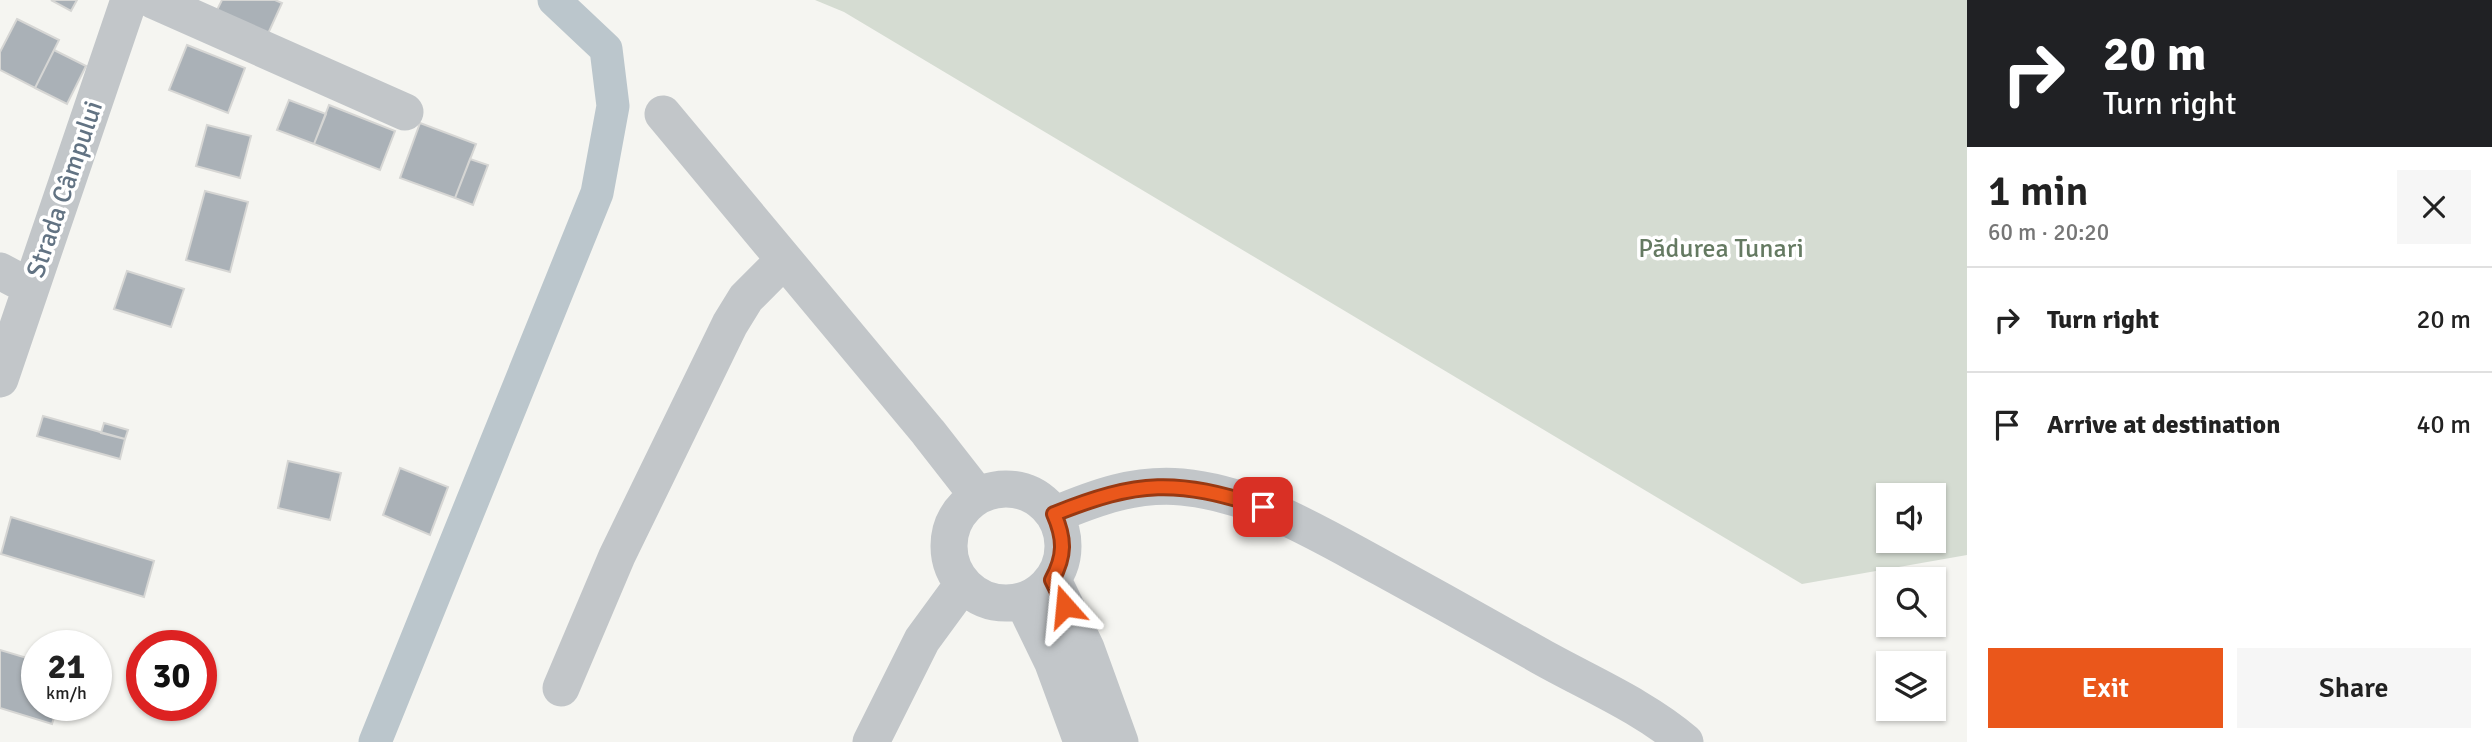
<!DOCTYPE html>
<html lang="en">
<head>
<meta charset="utf-8">
<style>
	:root { --surface:#fff; --page:#f6f6f6; --text:#222; --muted:#767676; --line:#e0e0e0; --accent:#ea571b }
	body { margin:0; font-family:Signika,sans-serif; background:var(--page); color:var(--text); height:100vh; display:flex; flex-direction:column; font-size:26px; white-space:nowrap }
	* { box-sizing:border-box; margin:0 }
	p { font-size:23px; color:var(--muted) }
	.icon { flex:none; width:38px; height:38px; fill:none; stroke:currentColor; stroke-width:2; stroke-linecap:round; stroke-linejoin:round }
	.map { position:relative; flex:1; overflow:hidden }
	.sheet { display:flex; flex-direction:column; background:var(--surface); width:525px }
	.sheet>* { flex:none }
	.hud { background:#202124; color:#fff; overflow:hidden }
	.fabs { position:absolute; left:1876px; top:483px; display:grid; gap:14px }
	.fabs a { display:grid; place-items:center; width:70px; height:70px; border-radius:0px; background:var(--surface); box-shadow:0 2px 5px #0004; font-size:35px }
	.speed { position:absolute; left:21px; top:630px; display:flex; gap:14px; font-size:35px; font-weight:700; text-align:center }
	.speed>* { display:grid; place-content:center; width:91px; height:91px; border-radius:50%; background:var(--surface); box-shadow:0 2px 5px #0004; line-height:1 }
	.speed small { font-size:18px; font-weight:400 }
	.speed .limit { border:10px solid #d22; background:#fff; color:#111 }
	.pin { position:absolute; display:grid; place-items:center; width:60px; height:60px; color:#fff; margin:-30px; border-radius:14px; box-shadow:0 4px 10px #0006 }
	.me { position:absolute; width:77px; margin:-38px; rotate:342deg; stroke-linejoin:round; filter:drop-shadow(0 0 5px #0008) }
	.turn { display:flex; align-items:center; gap:24px; height:147px; padding:0 21px; font-size:32px }
	.turn .icon { width:91px; height:91px; stroke-width:2.5 }
	.turn b { display:block; font-size:49px; line-height:60px }
	.round { display:grid; place-items:center; flex:none; width:74px; height:74px; border-radius:0px; background:var(--page) }
	.headline { display:flex; align-items:center; justify-content:space-between; height:119px; padding:0 21px }
	h1 { font-size:42px; font-weight:600; line-height:52px }
	.cta { display:flex; gap:14px; margin-top:auto; padding:14px 21px }
	.cta a { flex:1; height:80px; border-radius:0px; background:var(--accent); color:#fff; font-size:28px; font-weight:600; line-height:80px; text-align:center }
	.cta a+a { background:var(--page); color:var(--text) }
	ul { padding:0; list-style:none }
	li { display:flex; align-items:center; gap:21px; height:105px; padding:0 21px; border-top:2px solid var(--line) }
	li div { flex:1 }
	li b { display:block; font-size:26px }
	li em { font-style:normal }
	main { display:flex; flex:1; min-height:0 }
	.map>svg:first-child { display:block }
	.green { fill:#d5dcd2; fill-rule:evenodd }
	.lines { fill:none; stroke-linecap:round; stroke-linejoin:round }
	.canal { stroke:#bbc6cc; stroke-width:33 }
	.building { fill:#aab1b7; stroke:#d6d6d4; stroke-width:2 }
	.minor { stroke:#c2c6c9; stroke-width:37 }
	.route-casing { stroke:#983912; stroke-width:18 }
	.route { stroke:#ea571b; stroke-width:12 }
	.labels { text-anchor:middle; stroke-width:7; stroke-linejoin:round; paint-order:stroke }
	.street-label { font-size:26px; fill:#627383; stroke:#fff }
	.park-label { font-size:26px; fill:#657a62; stroke:#fff }
</style>
</head>
<body>
<main>
<div class="map">
<svg width="1967" height="742" viewBox="0 0 1967 742">
	<rect width="100%" height="100%" fill="#f5f5f1"/>
	<!-- green -->
	<path class="green" d="M 815,0 L 1967,0 L 1967,555 L 1802,584 L 844,12 ZM 1888,495 L 1934,495 L 1934,541 L 1888,541 Z"/>
	<g class="lines">
		<!-- canal -->
		<path class="canal" d="M 375,742 L 597,193 L 613,106 L 606,49 L 554,0"/>
	</g>
	<!-- building -->
	<path class="building" d="M 51,0 L 77,0 L 71,11 Z
		M 222,0 L 275,0 L 282,3 L 267,36 L 216,12 Z
		M 17,19 L 59,40 L 35,88 L 0,70 L 0,52 Z
		M 187,45 L 245,68 L 228,113 L 169,90 Z
		M 54,50 L 86,66 L 67,104 L 35,88 Z
		M 289,100 L 326,114 L 314,144 L 277,130 Z
		M 329,105 L 395,131 L 380,170 L 314,144 Z
		M 420,123 L 476,144 L 455,198 L 400,178 Z
		M 207,125 L 251,136 L 240,178 L 196,166 Z
		M 470,159 L 488,165 L 473,205 L 455,198 Z
		M 205,191 L 248,202 L 230,272 L 186,260 Z
		M 127,271 L 184,289 L 171,327 L 114,309 Z
		M 43,416 L 125,439 L 120,459 L 37,436 Z
		M 104,423 L 128,430 L 125,439 L 101,433 Z
		M 288,461 L 341,473 L 330,520 L 278,508 Z
		M 400,468 L 448,487 L 430,535 L 383,515 Z
		M 11,517 L 154,561 L 144,597 L 1,554 Z
		M 0,650 L 37,661 L 37,705 L 58,705 L 52,724 L 0,708 Z"/>
	<g class="lines">
		<!-- minor -->
		<path class="minor" d="M 153,0 L 405,112
			M 663,114 L 928,432 L 978,496
			M 0,271 L 30,287
			M 0,379 L 129,0
			M949 546a57 57 0 1 1 114 0a57 57 0 1 1-114 0Z
			M 1054,515 C 1097,497 1135,483 1182,487 C 1255,494 1319,534 1382,568 C 1435,597 1487,626 1540,656 C 1588,683 1643,706 1685,742
			M 1053,580 L 1086,648 L 1120,742
			M 1023,601 L 1053,663 L 1082,742
			M 561,688 L 617,556 L 730,324 L 746,298 L 784,260
			M 871,742 L 922,640 L 963,584"/>
	</g>
	<g class="lines">
		<defs>
			<path id="route" d="M 1065,606 L 1052,580 C 1065,556 1065,539 1054,514 C 1139,480 1176,479 1263,507"/>
		</defs>
		<!-- route casing -->
		<use href="#route" class="route-casing"/>
		<!-- route -->
		<use href="#route" class="route"/>
	</g>
	<g class="labels">
		<!-- street labels -->
		<g class="street-label">
			<text transform="translate(64 189) rotate(-71)" y="9">Strada Câmpului</text>
		</g>
		<!-- park labels -->
		<g class="park-label">
			<text x="1721" y="257">Pădurea Tunari</text>
		</g>
	</g>
</svg>
<div class="fabs">
<a><svg class="icon" aria-label="sound" viewBox="0 0 24 24"><path d="M4 9h4l5-4v14l-5-4H4zM17 9q2 3 0 6"/></svg></a>
<a><svg class="icon" aria-label="search" viewBox="0 0 24 24"><circle cx="10" cy="10" r="6"/><path d="M15 15l6 6"/></svg></a>
<a><svg class="icon" aria-label="layers" viewBox="0 0 24 24"><path d="M12 4l9 5-9 5-9-5zM3 14l9 5 9-5"/></svg></a>
</div>
<div class="speed"><div>21<small>km/h</small></div><div class="limit">30</div></div>
<div class="pin" style="left:1263px;top:507px;background:#d93025"><svg class="icon" aria-label="arrive" viewBox="0 0 24 24"><path d="M6 21V4h12l-3 4 3 4H6"/></svg></div>
<svg class="me" style="left:1065px;top:606px" viewBox="-20 -20 40 40"><path d="M0-17L14 15 0 8-14 15z" fill="#ea571b" stroke="#fff" stroke-width="4"/></svg>
</div>
<section class="sheet">
<div class="hud">
<div class="turn"><svg class="icon" aria-label="right" viewBox="0 0 24 24"><path d="M7 20v-9h11M14 6l5 5-5 5"/></svg><div><b>20 m</b>Turn right</div></div>
</div>
<div class="headline"><div><h1>1 min</h1><p>60 m · 20:20</p></div><a class="round"><svg class="icon" aria-label="close" viewBox="0 0 24 24"><path d="M6 6l12 12M18 6L6 18"/></svg></a></div>
<ul>
<li><svg class="icon" aria-label="right" viewBox="0 0 24 24"><path d="M7 20v-9h11M14 6l5 5-5 5"/></svg><div><b>Turn right</b></div><em>20 m</em></li>
<li><svg class="icon" aria-label="arrive" viewBox="0 0 24 24"><path d="M6 21V4h12l-3 4 3 4H6"/></svg><div><b>Arrive at destination</b></div><em>40 m</em></li>
</ul>
<div class="cta"><a>Exit</a><a>Share</a></div>
</section>
</main>
</body>
</html>
